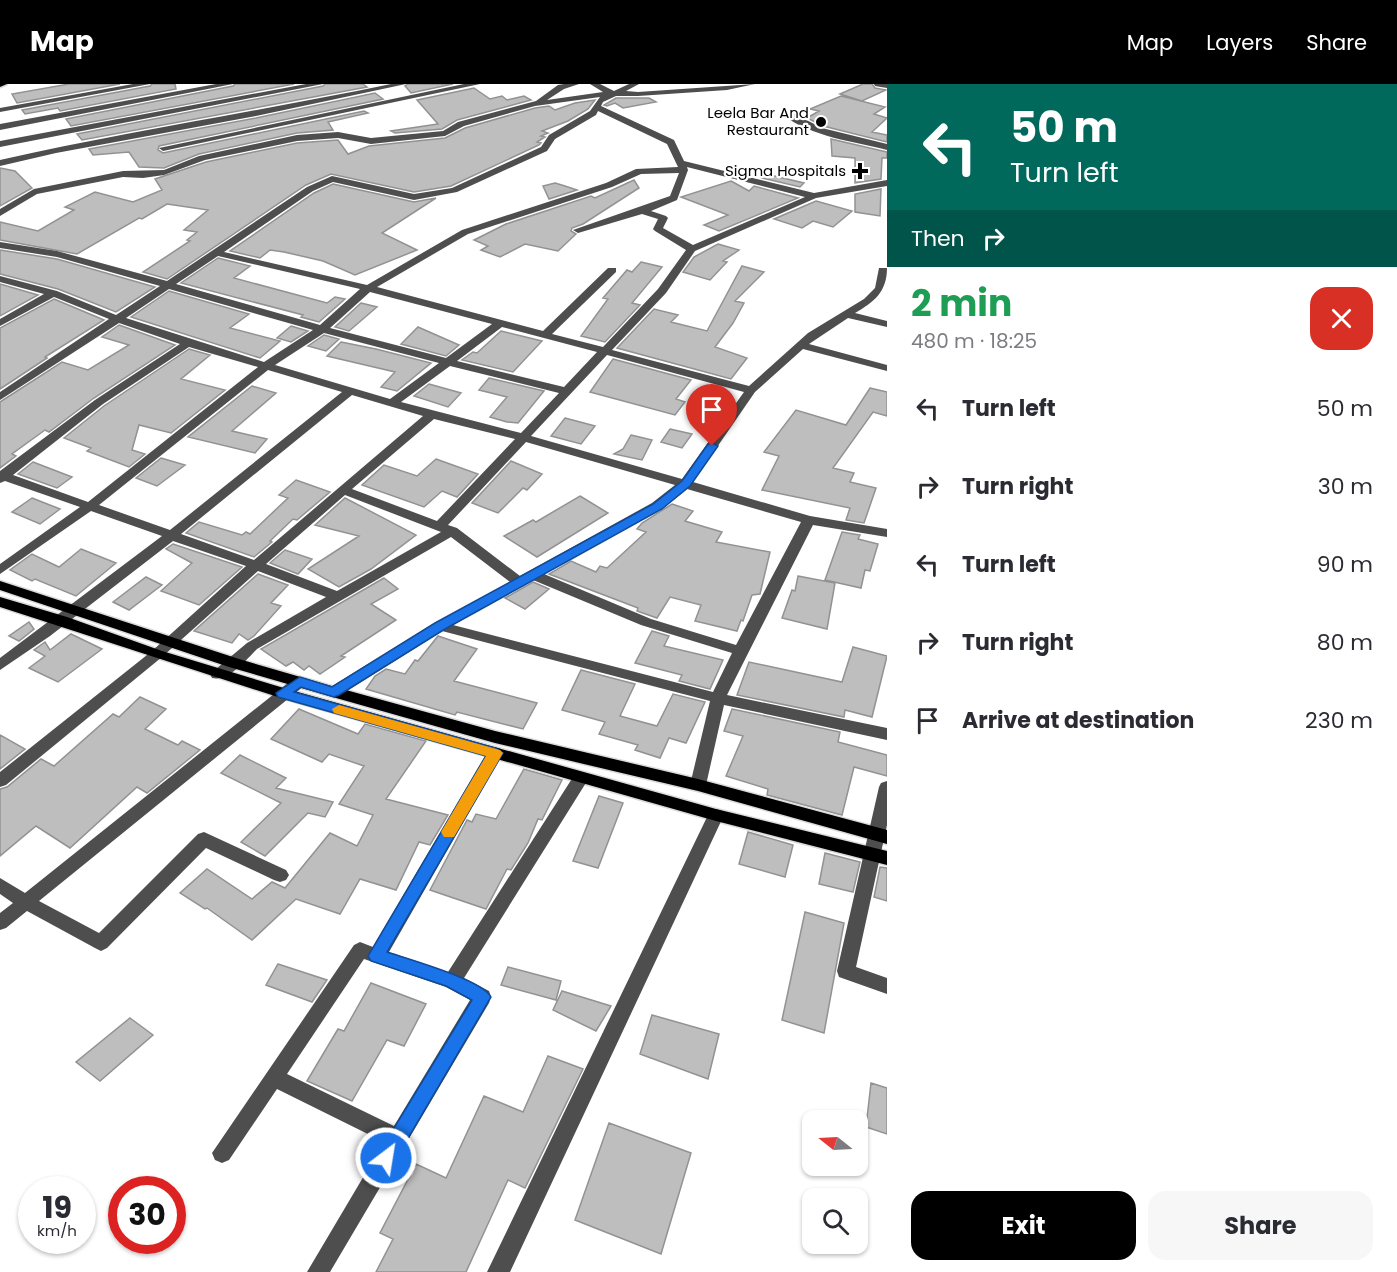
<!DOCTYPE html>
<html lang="en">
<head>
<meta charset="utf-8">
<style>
	:root { --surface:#fff; --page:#f7f7f7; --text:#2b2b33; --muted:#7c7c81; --accent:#000 }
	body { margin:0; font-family:Poppins,sans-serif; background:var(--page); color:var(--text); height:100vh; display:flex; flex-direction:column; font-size:22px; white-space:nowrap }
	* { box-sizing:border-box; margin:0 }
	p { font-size:20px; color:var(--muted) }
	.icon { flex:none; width:33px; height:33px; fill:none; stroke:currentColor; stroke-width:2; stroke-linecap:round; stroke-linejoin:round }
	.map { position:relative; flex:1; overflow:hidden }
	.side { display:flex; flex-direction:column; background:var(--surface); width:510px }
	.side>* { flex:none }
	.guide { background:#00695c; color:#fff; overflow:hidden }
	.needle { width:39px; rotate:288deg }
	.tools { position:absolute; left:802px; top:1026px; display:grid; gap:12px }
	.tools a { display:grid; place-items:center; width:66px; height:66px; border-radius:12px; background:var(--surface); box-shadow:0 2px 4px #0004; font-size:30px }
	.speed { position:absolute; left:18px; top:1092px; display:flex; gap:12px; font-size:30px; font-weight:700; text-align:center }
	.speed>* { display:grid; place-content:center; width:78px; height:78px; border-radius:50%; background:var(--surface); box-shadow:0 2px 4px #0004; line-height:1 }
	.speed small { font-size:15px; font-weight:400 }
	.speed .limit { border:9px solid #d22; background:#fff; color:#111 }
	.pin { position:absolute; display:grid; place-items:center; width:51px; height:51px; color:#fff; margin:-62px -26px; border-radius:50% 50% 50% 0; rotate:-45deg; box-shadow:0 0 6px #0007 }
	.pin .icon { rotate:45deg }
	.me { position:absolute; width:66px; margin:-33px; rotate:31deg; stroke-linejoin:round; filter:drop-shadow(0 0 4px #0008) }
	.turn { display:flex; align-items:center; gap:21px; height:126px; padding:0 24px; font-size:27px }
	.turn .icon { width:78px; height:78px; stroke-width:2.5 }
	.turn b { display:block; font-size:42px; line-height:51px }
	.then { display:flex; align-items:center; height:57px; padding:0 24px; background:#0003; gap:12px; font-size:22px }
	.round { display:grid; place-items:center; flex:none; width:63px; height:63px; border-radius:18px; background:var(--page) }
	.summary { display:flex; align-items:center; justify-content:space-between; height:102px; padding:0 24px }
	h1 { font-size:36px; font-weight:700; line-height:45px; color:#1e9e55 }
	.cta { display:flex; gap:12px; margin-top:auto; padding:12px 24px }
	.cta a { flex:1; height:69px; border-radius:18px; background:var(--accent); color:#fff; font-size:24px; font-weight:700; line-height:69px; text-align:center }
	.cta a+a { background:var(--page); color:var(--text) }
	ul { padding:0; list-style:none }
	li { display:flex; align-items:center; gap:18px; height:78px; padding:0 24px }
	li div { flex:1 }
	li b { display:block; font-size:22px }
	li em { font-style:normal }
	header { display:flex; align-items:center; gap:36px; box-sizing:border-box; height:84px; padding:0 30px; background:var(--accent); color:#fff }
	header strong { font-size:28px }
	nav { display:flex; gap:33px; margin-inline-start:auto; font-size:21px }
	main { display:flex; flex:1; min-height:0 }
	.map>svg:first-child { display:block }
	.building { fill:#bebebe; stroke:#929292; stroke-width:1.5 }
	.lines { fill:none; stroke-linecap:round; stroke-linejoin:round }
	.major-casing { stroke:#dbdbdb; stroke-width:3 }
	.minor { fill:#4e4e4e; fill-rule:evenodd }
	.major { fill:#000; fill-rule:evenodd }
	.route { fill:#1a73e8; stroke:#114b97; stroke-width:1.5 }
	.slow { fill:#f59e0b }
	.poi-dot { fill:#000; stroke:#fff; stroke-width:2 }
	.labels { text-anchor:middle; stroke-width:4.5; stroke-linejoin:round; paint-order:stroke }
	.far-poi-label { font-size:15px; fill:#000; stroke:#fff; text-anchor:end }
</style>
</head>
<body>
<header>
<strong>Map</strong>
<nav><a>Map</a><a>Layers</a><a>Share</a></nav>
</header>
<main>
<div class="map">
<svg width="887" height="1188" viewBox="0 0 887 1188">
	<rect width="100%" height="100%" fill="#fff"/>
	<!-- building -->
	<path class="building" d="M 69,0 L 120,0 L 17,19 L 12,10 Z
		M 152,0 L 175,0 L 176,5 L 60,27 L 58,24 L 25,30 L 22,26 L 150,2 Z
		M 235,0 L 294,0 L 71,42 L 66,35 L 233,2 Z
		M 325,0 L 363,0 L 367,3 L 82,56 L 77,50 L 323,2 Z
		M 408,0 L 453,0 L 411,9 L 405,2 Z
		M 863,0 L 872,0 L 875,4 L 886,6 L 862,17 L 840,10 Z
		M 474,4 L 490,15 L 502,12 L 507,16 L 524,12 L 531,16 L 457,36 L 442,45 L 395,49 L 391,47 L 438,40 L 417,16 Z
		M 375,9 L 383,15 L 159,62 L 158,66 L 163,69 L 364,27 L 368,29 L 328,38 L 333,46 L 297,49 L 199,70 L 164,84 L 139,83 L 129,68 L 93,71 L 89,65 L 256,34 Z
		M 841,12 L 885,23 L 874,30 L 887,34 L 872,48 L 887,51 L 887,58 L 823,42 L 807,34 L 819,27 L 810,25 Z
		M 616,14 L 649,14 L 656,18 L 623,24 L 615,19 L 607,22 L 604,21 Z
		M 595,16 L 588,25 L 568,37 L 542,47 L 548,49 L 541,52 L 545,53 L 537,58 L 541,59 L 539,61 L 451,102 L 414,108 L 331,90 L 306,101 L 167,195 L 143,188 L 190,157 L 187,156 L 197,148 L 184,146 L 208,126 L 167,120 L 142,135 L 139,134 L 77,170 L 0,156 L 0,138 L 38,147 L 74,126 L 65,123 L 95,108 L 133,118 L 162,106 L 155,95 L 206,78 L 297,59 L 338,56 L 348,70 L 369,62 L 445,54 L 465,44 L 535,24 L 549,22 L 555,26 L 575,19 Z
		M 831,55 L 887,68 L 887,74 L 882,74 L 881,95 L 855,99 L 855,74 L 832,72 Z
		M 0,84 L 15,87 L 32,104 L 0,122 Z
		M 766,90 L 804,99 L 800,103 L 762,94 Z
		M 634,96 L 639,104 L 583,140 L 572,144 L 571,147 L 576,150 L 558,167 L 525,160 L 500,173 L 481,166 L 488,162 L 474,156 L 506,140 L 591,112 L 595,114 Z
		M 731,97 L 749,107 L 754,102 L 798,114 L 719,147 L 704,141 L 728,131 L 681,113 Z
		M 555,99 L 565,102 L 577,106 L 549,115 L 543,102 Z
		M 333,100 L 414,118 L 436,114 L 382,149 L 417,166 L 355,191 L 323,177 L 284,168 L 270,166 L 260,174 L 230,167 L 314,109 Z
		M 881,105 L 880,132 L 855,128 L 855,110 Z
		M 816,117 L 852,127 L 833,143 L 813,137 L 802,144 L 774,135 Z
		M 718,160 L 739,166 L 723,177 L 727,178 L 710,196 L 683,188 L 694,173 Z
		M 0,166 L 57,175 L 155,203 L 116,228 L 58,205 L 0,190 Z
		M 218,174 L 250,182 L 234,194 L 327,219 L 335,213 L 345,215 L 319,238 L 301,233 L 303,231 L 181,199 Z
		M 641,178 L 662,183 L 632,219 L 640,221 L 605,258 L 581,252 L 608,215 L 603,214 L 627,186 L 632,188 Z
		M 742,182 L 764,188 L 735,217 L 744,219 L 733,239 L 715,263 L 747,274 L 731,295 L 617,264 L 654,225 L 678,231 L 671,238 L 707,247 Z
		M 0,200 L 38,211 L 0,232 Z
		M 169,207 L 249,230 L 230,244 L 280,257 L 260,274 L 131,233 Z
		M 54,215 L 104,236 L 45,273 L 47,274 L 0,305 L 0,244 Z
		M 361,219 L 377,223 L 349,247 L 335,243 Z
		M 119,241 L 175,261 L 94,314 L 49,348 L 45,346 L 12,370 L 16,372 L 0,384 L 0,318 L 62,278 L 88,286 L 129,261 L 102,253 Z
		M 291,242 L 308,247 L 291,258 L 277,254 Z
		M 418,243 L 459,261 L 446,272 L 401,260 Z
		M 501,247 L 542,257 L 513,288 L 462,276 L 473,268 L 477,269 Z
		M 324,251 L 339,255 L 326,267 L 308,262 Z
		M 341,258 L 376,265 L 431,279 L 397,307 L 381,303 L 395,288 L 327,272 Z
		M 189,265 L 210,271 L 181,295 L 225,306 L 171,349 L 139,341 L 132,366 L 145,370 L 129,383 L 87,367 L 91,364 L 64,354 L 104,322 Z
		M 613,275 L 691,296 L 676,315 L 685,318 L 675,331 L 590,308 Z
		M 489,294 L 544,307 L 518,339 L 507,338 L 490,333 L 507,313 L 479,306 Z
		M 429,300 L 461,309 L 448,323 L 414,312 Z
		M 252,302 L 276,309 L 232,347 L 267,355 L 255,369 L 188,353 Z
		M 870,304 L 887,308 L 887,332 L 873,328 L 833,384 L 854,389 L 850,398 L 876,404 L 864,439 L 846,436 L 850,424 L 762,406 L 779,372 L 764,368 L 796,326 L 846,341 Z
		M 565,334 L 595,342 L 581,360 L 551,352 Z
		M 670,345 L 692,350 L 682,364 L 661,358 Z
		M 631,351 L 652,356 L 642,376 L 614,370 L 623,365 Z
		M 161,374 L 185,381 L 157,402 L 136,394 Z
		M 436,375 L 478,390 L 457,413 L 442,407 L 424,423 L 362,401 L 384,381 L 417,392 Z
		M 511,377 L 542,390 L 527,406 L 523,404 L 498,429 L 472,419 Z
		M 33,378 L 72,393 L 57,404 L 18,390 Z
		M 296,396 L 330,408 L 297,436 L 293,435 L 270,457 L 272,458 L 254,473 L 186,449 L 199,438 L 242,451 L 246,448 L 250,450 L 288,414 L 279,411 Z
		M 580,412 L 608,429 L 537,473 L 504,452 L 533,436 L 536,438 Z
		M 32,414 L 60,425 L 40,440 L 12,428 Z
		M 345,414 L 416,451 L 371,485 L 339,503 L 308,485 L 359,452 L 315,441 Z
		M 672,420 L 693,427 L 685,437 L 722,448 L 716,458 L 770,468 L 760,510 L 752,511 L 743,537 L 741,536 L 737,547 L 695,537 L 701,521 L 670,513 L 657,534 L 637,527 L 638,524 L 549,490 L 571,477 L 596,488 L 600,482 L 607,484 L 646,448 L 637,445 L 642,439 Z
		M 842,448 L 860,451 L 858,455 L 878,460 L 870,487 L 865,486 L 861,504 L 825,496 Z
		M 173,460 L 242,483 L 199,521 L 161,507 L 192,479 L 166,465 Z
		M 81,465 L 116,479 L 76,512 L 35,495 L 32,497 L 10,486 L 32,470 L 59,483 Z
		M 285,466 L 312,475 L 298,490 L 270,479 Z
		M 258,490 L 288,501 L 271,519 L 281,522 L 254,552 L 248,556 L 239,550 L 232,559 L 194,547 Z
		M 798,492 L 835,499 L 827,545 L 782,534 L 792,506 L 795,507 Z
		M 146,493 L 162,501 L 129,526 L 113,518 Z
		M 384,494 L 398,505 L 371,520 L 396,536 L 341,572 L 345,573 L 320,590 L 309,582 L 304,586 L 293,578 L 286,582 L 261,565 Z
		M 533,498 L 549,505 L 525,525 L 505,514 Z
		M 29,538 L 34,545 L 19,557 L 9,552 Z
		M 652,547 L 669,552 L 664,562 L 723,576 L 710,605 L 679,597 L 682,591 L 635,579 Z
		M 71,550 L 102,565 L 58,598 L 29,584 L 45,572 L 34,566 L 45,558 L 50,566 Z
		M 438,552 L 477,565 L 454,597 L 537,619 L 523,645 L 457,628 L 455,631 L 366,605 L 375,592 L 386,585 L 405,590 L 415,576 L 418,577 Z
		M 853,563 L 887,572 L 872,633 L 845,626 L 844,633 L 737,611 L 749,578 L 842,598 Z
		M 581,586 L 635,600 L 620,632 L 657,642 L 673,610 L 705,618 L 686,659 L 669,654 L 660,674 L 635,666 L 638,661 L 599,650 L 605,638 L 562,626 Z
		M 140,613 L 166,625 L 145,645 L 178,661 L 182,657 L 200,666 L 147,709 L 137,703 L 70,764 L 36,742 L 0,772 L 0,705 L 7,703 L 41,675 L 54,682 L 113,630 L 119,633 Z
		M 299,625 L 358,650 L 365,640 L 426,657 L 386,715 L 448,731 L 430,761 L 419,758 L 396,806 L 360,795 L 340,830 L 296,815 L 252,856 L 207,824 L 205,825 L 180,809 L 207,785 L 252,815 L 272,798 L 285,804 L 330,749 L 357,762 L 373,731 L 339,720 L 364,682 L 329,670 L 322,678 L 271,655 Z
		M 732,625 L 840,648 L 838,658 L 887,671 L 887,692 L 854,683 L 842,731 L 767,711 L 768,705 L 726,692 L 743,652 L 724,647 Z
		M 0,651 L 25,665 L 0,685 Z
		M 240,671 L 286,694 L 276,704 L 333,718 L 325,733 L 308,729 L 265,772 L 241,758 L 281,719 L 221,689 Z
		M 524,685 L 562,696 L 542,736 L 538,735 L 528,759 L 511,786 L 507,785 L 486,825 L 430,806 L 467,736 L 472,738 L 476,730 L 496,735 Z
		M 599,712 L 623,719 L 598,784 L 573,777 Z
		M 748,748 L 793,761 L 785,793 L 739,780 Z
		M 825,769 L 860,778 L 853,808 L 819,800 Z
		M 880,783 L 887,784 L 887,817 L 874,813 Z
		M 805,828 L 844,839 L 824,949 L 782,936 Z
		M 278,880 L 327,896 L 312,918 L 266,901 Z
		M 508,883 L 561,897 L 556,916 L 501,901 Z
		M 371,899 L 426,920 L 404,962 L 387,956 L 352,1017 L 307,997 L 338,945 L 344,947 Z
		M 562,907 L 611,922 L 596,947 L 553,926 Z
		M 652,931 L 719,950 L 708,995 L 640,970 Z
		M 130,934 L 153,951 L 100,997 L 76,978 Z
		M 548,972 L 583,985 L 525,1104 L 508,1096 L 466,1188 L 376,1188 L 393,1155 L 380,1149 L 416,1080 L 446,1094 L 484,1012 L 523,1028 Z
		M 871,999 L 887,1004 L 887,1050 L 866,1043 Z
		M 609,1039 L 691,1069 L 661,1170 L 575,1136 Z"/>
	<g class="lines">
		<defs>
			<path id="major" d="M 0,0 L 7,0 L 0,3 Z
				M 0,497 L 239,575 L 335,603 L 495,647 L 698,695 L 887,746 L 887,760 L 698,707 L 495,659 L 329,612 L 229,583 L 0,506 Z
				M 0,513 L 67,533 L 162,567 L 287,605 L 716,725 L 887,767 L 887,781 L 716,737 L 278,613 L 0,523 Z"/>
		</defs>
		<!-- major casing -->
		<use href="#major" class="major-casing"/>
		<!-- minor -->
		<path class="minor" d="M 133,0 L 150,0 L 0,28 L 0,24 Z
			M 216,0 L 233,0 L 0,46 L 0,40 Z
			M 306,0 L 323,0 L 0,63 L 0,57 Z
			M 391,0 L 406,0 L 256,32 L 56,69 L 0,82 L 0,76 C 129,47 261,27 391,0 Z
			M 464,0 L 480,0 L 163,67 L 159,64 Z
			M 564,0 L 579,0 L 564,5 L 547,16 L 603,8 L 590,0 L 600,0 L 614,7 L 629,0 L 639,0 L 626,7 L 638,8 L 755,0 L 727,6 L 638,12 L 616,12 L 603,18 L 601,22 L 674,56 L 684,77 L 814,109 L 887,96 L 887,102 L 816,114 L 695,167 L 666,209 L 612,266 L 749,302 L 808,249 L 864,215 L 875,204 L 879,184 L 887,184 C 887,208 874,218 855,229 L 887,237 L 887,243 L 848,234 L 809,260 L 887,281 L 887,287 L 803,265 L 755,308 L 693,398 L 810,432 L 887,445 L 887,453 L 813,441 L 727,611 L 887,644 L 887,656 L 724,621 L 706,701 L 704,705 L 692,705 L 690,701 L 710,617 L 442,547 L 339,612 L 329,612 L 326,608 L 329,604 L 435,539 L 510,498 L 451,453 L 257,565 C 246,576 228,598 212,594 L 210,590 L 247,559 L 326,513 L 258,487 L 162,573 L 6,701 L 0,703 L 0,688 L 152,567 L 246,482 L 173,457 L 50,552 L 0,586 L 0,574 L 162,452 L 91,427 L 0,490 L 0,480 L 80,423 L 5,397 L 0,399 L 0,387 L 95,316 L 180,260 L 119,239 L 0,316 L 0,308 L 109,235 L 54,213 L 0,242 L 0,235 L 44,210 L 0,198 L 0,192 L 57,207 L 116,231 L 160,202 L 57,173 L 0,164 L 0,158 L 57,167 L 167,197 L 307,103 L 332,92 L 414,110 L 452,104 L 541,63 L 549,51 L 590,27 L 600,13 L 535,22 L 464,42 L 445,52 L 371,60 L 338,54 L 297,57 L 205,76 L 164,91 L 143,94 L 123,93 L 37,110 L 0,132 L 0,125 L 34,105 L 123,87 L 164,86 L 199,72 L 297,51 L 338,48 L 371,54 L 443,47 L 458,38 L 536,17 L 558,1 ZM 598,27 L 667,60 L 678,83 L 636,85 L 606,99 L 462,146 L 367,201 L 224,168 L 313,107 L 333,98 L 414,116 L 457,108 L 547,67 L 555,55 L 596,31 ZM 687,83 L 805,113 L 693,161 L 663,144 L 668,134 L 666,132 L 651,127 L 677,116 L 688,86 ZM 679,89 L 670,112 L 573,146 L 578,149 L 642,130 L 658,135 L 653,145 L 655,147 L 686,166 L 658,205 L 603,263 L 552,250 L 616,188 L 616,184 L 608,184 L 543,247 L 377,203 L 468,150 L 612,103 L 641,90 ZM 218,172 L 360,205 L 320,241 L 176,200 ZM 169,205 L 313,246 L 264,278 L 126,234 ZM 370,208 L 492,240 L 446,274 L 330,244 ZM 502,243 L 597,268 L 564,303 L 457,277 ZM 324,249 L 439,279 L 390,315 L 275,281 ZM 189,263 L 258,283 L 88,418 L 13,391 L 103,320 ZM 607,271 L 744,308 L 682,395 L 531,352 ZM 450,282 L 559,309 L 521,349 L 401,318 ZM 268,286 L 342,308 L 170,446 L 99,421 ZM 352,311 L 423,332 L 254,476 L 181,450 ZM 434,335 L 515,355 L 437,437 L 352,405 ZM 526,358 L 675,401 L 652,419 L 520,492 L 457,444 L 448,441 ZM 687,405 L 801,438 L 736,561 L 651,535 L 544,490 L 662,425 ZM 345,411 L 441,448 L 337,507 L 266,480 ZM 533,496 L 641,541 L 732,569 L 713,608 L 453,541 Z
			M 874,0 L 887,0 L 887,4 L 875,2 Z
			M 783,27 L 789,27 L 822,44 L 887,60 L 887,66 C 852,57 812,53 783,31 Z
			M 299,593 L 307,598 L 304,602 L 39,817 L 99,849 L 198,750 L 204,748 L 286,786 L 289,791 L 286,796 L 280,798 L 274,796 L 206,764 L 107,864 L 101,867 L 95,864 L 27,827 L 6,844 L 0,846 L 0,829 L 13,819 L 0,810 L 0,794 L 25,809 L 294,594 Z
			M 495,663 L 501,665 L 503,669 L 389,868 L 448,888 L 575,690 L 587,690 L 589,694 L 464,894 L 489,907 L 491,913 L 489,919 L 330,1188 L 307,1188 L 384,1058 L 277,1005 L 229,1076 L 222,1079 L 215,1076 L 212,1069 L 354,861 L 360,858 L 373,863 L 489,665 ZM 364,875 L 446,903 L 470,916 L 394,1042 L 287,990 Z
			M 887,697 L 887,741 L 856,883 L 887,894 L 887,910 L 839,893 L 837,887 L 879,703 L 881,699 Z
			M 716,725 L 722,727 L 724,731 L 510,1188 L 487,1188 L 708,731 L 710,727 Z"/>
		<!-- major -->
		<use href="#major" class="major"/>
	</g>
	<!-- route -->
	<path class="route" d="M 712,359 L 718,362 L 690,402 L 662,425 L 445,545 L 339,611 L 334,613 L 301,603 L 294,608 L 495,664 L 503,669 L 387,868 C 408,875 483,896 491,913 L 393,1080 L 386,1082 L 380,1080 L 377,1074 L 380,1067 L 472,916 L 446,902 L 371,877 L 368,872 L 486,672 L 278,613 L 276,609 L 300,593 L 332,603 L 435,539 L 653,420 L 682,397 L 708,360 Z"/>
	<!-- slow -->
	<path class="slow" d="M 339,621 L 500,666 L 503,669 L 454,753 L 444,753 L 441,748 L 486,672 L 334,629 L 332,625 Z"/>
	<!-- markers -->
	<g class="poi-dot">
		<circle cx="821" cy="38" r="6"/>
		<path d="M857 78h6v6h6v6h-6v6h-6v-6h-6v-6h6z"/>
	</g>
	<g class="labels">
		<!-- far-poi labels -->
		<g class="far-poi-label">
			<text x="809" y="34">Leela Bar And<tspan x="809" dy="17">Restaurant</tspan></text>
			<text x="846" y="92">Sigma Hospitals</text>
		</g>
	</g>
</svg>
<div class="tools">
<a><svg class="needle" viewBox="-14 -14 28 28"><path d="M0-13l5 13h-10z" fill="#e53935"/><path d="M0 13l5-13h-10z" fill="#7c7c81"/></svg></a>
<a><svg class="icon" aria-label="search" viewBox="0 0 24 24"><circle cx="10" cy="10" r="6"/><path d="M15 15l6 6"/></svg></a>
</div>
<div class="speed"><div>19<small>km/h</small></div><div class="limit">30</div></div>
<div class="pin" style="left:712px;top:362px;background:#d93025"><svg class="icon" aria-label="arrive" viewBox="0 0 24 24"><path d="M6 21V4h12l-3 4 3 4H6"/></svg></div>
<svg class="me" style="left:386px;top:1074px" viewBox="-20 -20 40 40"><circle r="17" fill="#1a73e8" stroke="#fff" stroke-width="3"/><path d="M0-11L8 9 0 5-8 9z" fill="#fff"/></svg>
</div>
<section class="side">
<div class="guide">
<div class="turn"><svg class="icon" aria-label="left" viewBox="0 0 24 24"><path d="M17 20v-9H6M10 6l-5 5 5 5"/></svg><div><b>50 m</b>Turn left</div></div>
<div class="then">Then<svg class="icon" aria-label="right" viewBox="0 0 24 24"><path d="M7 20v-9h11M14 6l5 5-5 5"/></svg></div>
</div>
<div class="summary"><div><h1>2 min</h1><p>480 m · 18:25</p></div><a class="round" style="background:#d93025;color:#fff"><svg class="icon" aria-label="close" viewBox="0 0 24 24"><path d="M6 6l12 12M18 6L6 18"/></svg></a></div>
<ul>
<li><svg class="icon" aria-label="left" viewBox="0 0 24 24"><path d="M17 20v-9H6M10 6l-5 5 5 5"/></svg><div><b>Turn left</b></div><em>50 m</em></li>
<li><svg class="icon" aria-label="right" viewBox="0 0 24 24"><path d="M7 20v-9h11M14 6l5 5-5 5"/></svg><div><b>Turn right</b></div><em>30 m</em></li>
<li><svg class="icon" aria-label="left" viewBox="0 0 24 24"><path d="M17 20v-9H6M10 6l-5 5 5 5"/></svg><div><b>Turn left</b></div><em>90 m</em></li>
<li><svg class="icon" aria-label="right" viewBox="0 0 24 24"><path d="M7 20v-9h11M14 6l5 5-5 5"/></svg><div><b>Turn right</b></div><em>80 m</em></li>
<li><svg class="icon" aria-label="arrive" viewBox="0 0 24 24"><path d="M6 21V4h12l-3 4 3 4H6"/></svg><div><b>Arrive at destination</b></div><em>230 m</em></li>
</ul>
<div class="cta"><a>Exit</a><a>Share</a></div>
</section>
</main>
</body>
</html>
